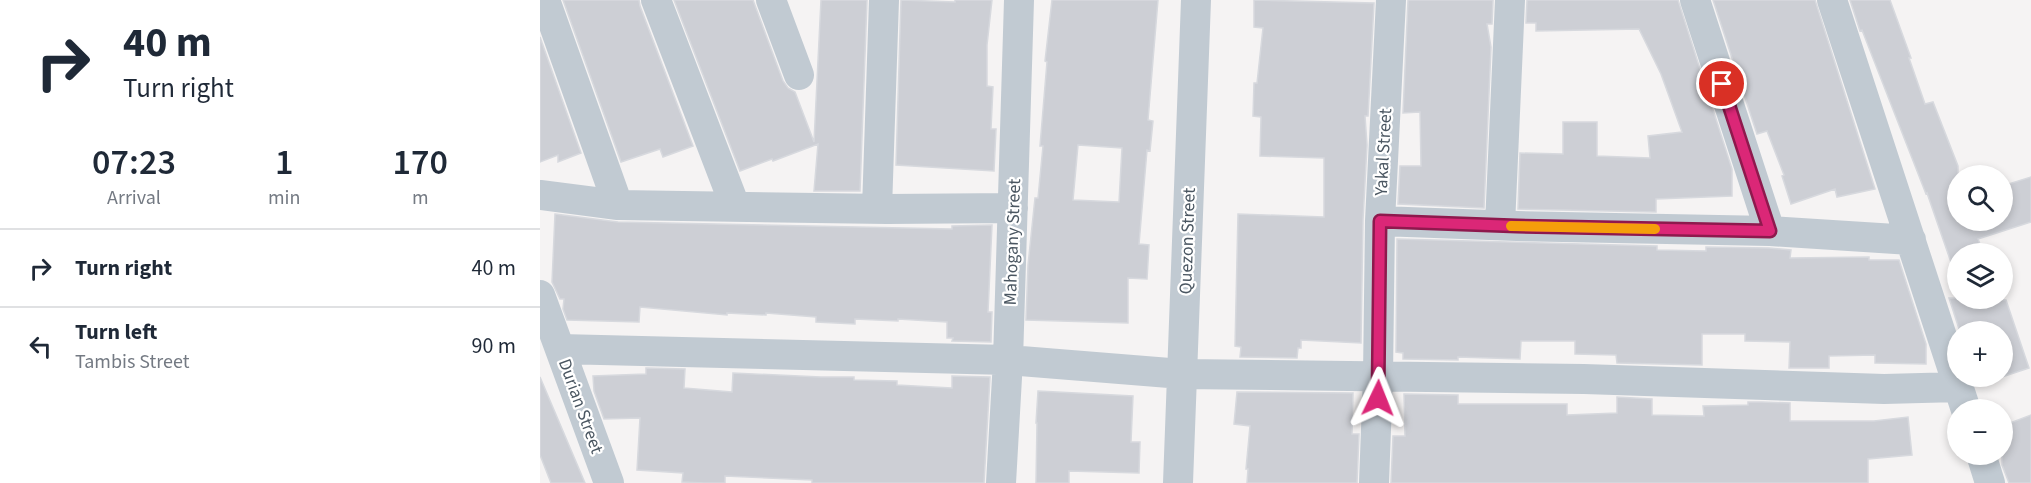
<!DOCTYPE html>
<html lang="en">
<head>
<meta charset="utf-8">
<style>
	:root { --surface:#fff; --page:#f2f2f3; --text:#1f2937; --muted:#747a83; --line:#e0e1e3 }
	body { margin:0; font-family:"Source Sans 3",sans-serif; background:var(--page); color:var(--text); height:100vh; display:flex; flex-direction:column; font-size:22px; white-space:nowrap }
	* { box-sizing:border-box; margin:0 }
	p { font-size:20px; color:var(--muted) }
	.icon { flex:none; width:33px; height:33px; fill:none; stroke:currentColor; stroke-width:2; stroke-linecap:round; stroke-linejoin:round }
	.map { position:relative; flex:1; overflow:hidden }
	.side { display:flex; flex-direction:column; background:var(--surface); width:540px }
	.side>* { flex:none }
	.banner { background:#fff; color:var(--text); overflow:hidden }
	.fabs { position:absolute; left:1407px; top:165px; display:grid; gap:12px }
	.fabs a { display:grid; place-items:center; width:66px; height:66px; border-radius:50%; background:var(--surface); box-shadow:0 3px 9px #0003; font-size:30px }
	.pin { position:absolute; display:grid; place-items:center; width:51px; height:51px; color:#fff; margin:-26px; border:3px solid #fff; border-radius:50%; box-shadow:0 2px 6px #0007 }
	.me { position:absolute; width:66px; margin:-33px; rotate:2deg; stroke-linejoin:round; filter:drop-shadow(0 0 4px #0008) }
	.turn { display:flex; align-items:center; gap:21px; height:126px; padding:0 24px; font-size:27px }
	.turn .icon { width:78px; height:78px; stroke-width:2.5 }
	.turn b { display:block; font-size:42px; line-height:51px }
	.eta { display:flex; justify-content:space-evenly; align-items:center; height:102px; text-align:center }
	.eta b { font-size:36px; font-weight:600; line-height:42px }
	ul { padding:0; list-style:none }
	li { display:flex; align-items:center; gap:18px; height:78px; padding:0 24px; border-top:2px solid var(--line) }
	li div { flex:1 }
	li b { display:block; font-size:22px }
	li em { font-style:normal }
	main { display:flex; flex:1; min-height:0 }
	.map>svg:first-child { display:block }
	.building { fill:#cdcfd5; stroke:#d7d9de; stroke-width:1.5; fill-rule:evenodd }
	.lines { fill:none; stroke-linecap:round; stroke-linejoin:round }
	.minor { stroke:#c1cad2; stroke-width:30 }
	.route-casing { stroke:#8e194d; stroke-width:15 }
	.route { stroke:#db2777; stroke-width:10 }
	.slow { stroke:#f59e0b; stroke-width:10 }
	.labels { text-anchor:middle; stroke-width:4.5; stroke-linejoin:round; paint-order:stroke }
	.street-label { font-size:18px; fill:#4a5661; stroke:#fff }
</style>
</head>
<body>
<main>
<section class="side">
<div class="banner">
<div class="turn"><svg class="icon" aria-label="right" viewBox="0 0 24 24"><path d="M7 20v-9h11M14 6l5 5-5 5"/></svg><div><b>40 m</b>Turn right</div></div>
</div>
<div class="eta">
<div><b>07:23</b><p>Arrival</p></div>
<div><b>1</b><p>min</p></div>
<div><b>170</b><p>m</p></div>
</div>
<ul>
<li><svg class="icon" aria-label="right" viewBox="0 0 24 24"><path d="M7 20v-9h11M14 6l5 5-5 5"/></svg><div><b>Turn right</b></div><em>40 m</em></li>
<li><svg class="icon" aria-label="left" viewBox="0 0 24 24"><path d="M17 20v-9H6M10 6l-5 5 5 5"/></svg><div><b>Turn left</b><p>Tambis Street</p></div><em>90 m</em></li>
</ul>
</section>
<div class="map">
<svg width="1491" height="483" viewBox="0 0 1491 483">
	<rect width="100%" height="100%" fill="#f5f3f3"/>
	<!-- building -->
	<path class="building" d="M 23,0 L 99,0 L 100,6 L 153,146 L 123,157 L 120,149 L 81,162 Z
		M 134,0 L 213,0 L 243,81 L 248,88 L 255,92 L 274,142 L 281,0 L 327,0 L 320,191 L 274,191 L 278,144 L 233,161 L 232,159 L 200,171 Z
		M 361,0 L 415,2 L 415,0 L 452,0 L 447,45 L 447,86 L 453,87 L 451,129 L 456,129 L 454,171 L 356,165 Z
		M 512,0 L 618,0 L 608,120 L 613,121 L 610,151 L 607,150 L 599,244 L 609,245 L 607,279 L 588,278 L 588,323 L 486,320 L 488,265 L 495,198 L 498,198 L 503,146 L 500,146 L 507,62 L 505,61 ZM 538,145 L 582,148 L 579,202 L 533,200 Z
		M 714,0 L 834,3 L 828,116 L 825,116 L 827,145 L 823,220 L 821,343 L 761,340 L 761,348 L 758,348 L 757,358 L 700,357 L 701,347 L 695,346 L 698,214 L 784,217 L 784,158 L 720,156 L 721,117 L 713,116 L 714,83 L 717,83 L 723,28 L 714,27 Z
		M 868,0 L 953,0 L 952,24 L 947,24 L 951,47 L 944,208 L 858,204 L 860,166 L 881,166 L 880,112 L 863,113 Z
		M 987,0 L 1138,0 L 1192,169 L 1192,196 L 1116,199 L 1116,212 L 978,209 L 980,153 L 1023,154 L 1023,122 L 1057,122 L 1057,156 L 1110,158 L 1108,136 L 1142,132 L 1121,74 L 1099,29 L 996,31 L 996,23 L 986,23 Z
		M 1173,0 L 1275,0 L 1335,189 L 1297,197 L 1295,189 L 1251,204 L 1242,176 L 1244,175 L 1227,131 L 1217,134 Z
		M 1310,0 L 1350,0 L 1371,58 L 1369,58 L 1385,104 L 1393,102 L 1418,166 L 1418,220 L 1462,220 L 1462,186 L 1491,177 L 1491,222 L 1438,239 L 1444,254 L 1418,254 L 1418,270 L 1414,271 L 1387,193 L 1386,194 L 1322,30 L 1320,31 Z
		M 0,37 L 41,153 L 18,162 L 18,155 L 0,162 Z
		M 15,214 L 78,222 L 412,229 L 412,226 L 452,225 L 448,312 L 452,312 L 451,342 L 412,341 L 413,338 L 407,338 L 407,322 L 358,319 L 358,321 L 315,319 L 315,324 L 276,322 L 276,317 L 226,313 L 226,315 L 187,313 L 187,315 L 100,307 L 99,322 L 27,320 L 23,309 L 24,299 L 20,299 L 12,282 Z
		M 857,239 L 1117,246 L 1117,250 L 1166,251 L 1166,247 L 1229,248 L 1251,250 L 1250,258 L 1329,257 L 1329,260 L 1359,260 L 1386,344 L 1386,364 L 1335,363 L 1335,355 L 1289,356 L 1289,368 L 1249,368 L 1250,342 L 1205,341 L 1205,334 L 1162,334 L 1162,365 L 1077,363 L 1076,355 L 1035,354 L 1035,341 L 981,341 L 980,359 L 918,357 L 918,360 L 863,359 L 863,353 L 856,352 Z
		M 1409,298 L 1466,300 L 1489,368 L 1462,377 L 1462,332 L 1420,332 Z
		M 106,368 L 145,369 L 144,388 L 192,392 L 193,373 L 281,377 L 314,377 L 314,380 L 357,381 L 357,385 L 412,388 L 412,376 L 450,377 L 444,483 L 272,483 L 272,480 L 185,476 L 185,483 L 164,483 L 142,482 L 143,473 L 97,470 L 100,418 L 64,419 L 54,391 L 53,376 L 106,374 Z
		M 0,377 L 45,483 L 11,483 L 0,455 Z
		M 498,391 L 593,396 L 591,442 L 600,442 L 599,473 L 529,471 L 529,483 L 496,483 L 497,423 L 496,423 Z
		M 697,392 L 813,393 L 812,434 L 819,434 L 817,483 L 707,483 L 708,469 L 706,469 L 710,426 L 694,424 Z
		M 864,394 L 918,395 L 918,404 L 1027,404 L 1027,415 L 1077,413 L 1077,397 L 1112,399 L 1112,415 L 1164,416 L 1163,406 L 1208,405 L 1208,402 L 1222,402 L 1250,403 L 1250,421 L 1334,421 L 1368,417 L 1372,455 L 1328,459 L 1328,483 L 851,483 L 853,436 L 865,436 Z
		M 1491,415 L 1491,483 L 1469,483 L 1462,465 L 1462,426 Z"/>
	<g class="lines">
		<!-- minor -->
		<path class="minor" d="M 5,0 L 78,205
			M 116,0 L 195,206
			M 231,0 L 259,75
			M 1155,0 L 1230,231
			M 1292,0 L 1426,410
			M 0,195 L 78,205 L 347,209 L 473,208
			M 337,209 L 344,0
			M 840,221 L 977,226 L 1230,231 L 1371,240
			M 960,225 L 970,0
			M 0,295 L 69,483
			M 20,349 L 468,360 L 642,374 L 1044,379 L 1344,389 L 1419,387
			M 1441,454 L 1450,483
			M 461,483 L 468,360 L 479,0
			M 638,483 L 656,0
			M 834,483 L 838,376 L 840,221 L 851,0"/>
	</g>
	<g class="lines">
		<defs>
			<path id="route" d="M 838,398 L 840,221 L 977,226 L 1230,231 L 1182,84"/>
		</defs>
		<!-- route casing -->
		<use href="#route" class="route-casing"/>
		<!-- route -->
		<use href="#route" class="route"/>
		<!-- slow -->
		<path class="slow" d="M 971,226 L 1115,229"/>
	</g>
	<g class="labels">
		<!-- street labels -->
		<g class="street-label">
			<text transform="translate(843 152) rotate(-87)" y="6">Yakal Street</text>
			<text transform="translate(647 241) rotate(-88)" y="6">Quezon Street</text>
			<text transform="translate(472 242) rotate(-88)" y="6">Mahogany Street</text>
			<text transform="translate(41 406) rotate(70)" y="6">Durian Street</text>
		</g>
	</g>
</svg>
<div class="fabs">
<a><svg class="icon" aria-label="search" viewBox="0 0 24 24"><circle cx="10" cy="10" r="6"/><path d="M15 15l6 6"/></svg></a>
<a><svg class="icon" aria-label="layers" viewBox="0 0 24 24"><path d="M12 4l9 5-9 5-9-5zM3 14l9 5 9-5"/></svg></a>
<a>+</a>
<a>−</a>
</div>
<div class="pin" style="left:1182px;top:84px;background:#d93025"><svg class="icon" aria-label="arrive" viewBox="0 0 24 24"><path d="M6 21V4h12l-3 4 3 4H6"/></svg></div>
<svg class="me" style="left:838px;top:398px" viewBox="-20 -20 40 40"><path d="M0-17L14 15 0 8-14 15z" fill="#db2777" stroke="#fff" stroke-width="4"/></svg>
</div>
</main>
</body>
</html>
